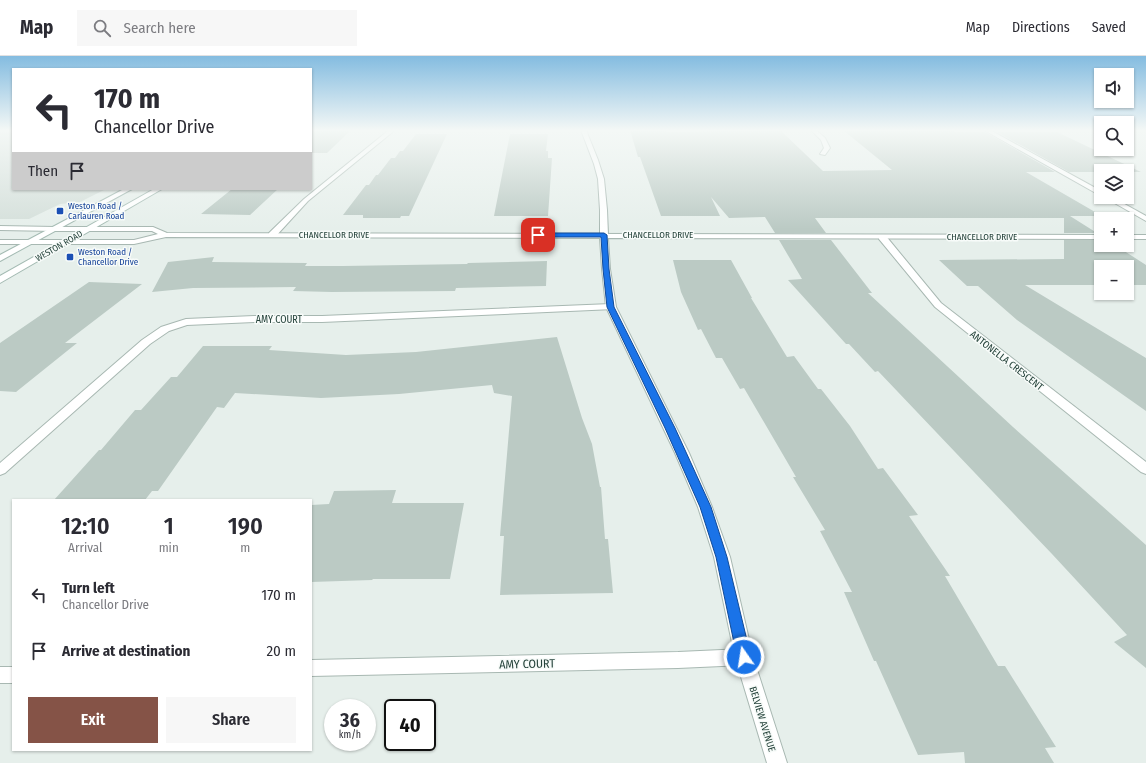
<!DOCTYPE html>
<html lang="en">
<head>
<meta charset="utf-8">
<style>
	:root { --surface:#fff; --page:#f7f7f7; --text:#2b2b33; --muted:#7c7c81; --line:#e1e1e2; --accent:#855347 }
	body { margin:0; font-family:"Fira Sans Condensed",sans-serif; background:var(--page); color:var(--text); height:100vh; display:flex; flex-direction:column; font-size:15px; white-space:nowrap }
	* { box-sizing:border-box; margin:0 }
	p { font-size:13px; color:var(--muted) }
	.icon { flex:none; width:22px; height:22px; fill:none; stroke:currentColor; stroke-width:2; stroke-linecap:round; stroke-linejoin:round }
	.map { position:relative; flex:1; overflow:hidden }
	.drawer { position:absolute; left:12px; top:443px; width:300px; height:252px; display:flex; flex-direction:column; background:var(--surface); border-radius:0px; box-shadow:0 1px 3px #0004 }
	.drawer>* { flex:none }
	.hud { position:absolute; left:12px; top:12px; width:300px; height:122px; border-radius:0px; box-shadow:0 1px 3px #0004; background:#fff; color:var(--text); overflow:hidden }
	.fabs { position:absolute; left:1094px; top:12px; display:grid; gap:8px }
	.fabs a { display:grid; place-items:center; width:40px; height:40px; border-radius:0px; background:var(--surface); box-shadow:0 1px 3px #0004; font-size:20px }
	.speed { position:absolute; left:324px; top:643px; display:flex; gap:8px; font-size:20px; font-weight:700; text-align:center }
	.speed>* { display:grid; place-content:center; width:52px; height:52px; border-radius:50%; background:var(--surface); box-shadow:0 1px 3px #0004; line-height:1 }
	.speed small { font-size:10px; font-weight:400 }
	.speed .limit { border:2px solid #111; border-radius:6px; background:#fff; color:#111 }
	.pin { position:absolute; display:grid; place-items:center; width:34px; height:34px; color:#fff; margin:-17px; border-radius:8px; box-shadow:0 2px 6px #0006 }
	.me { position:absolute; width:44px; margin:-22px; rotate:347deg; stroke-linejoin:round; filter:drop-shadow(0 0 3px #0008) }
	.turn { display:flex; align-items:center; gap:14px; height:84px; padding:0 16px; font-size:18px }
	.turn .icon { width:52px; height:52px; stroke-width:2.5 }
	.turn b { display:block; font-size:28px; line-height:34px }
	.then { display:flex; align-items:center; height:38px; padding:0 16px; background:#0003; gap:8px; font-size:15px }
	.eta { display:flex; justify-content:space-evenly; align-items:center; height:68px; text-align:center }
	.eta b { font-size:24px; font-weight:600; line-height:28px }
	.button { display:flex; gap:8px; margin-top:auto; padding:8px 16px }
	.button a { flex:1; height:46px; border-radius:0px; background:var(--accent); color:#fff; font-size:16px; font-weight:600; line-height:46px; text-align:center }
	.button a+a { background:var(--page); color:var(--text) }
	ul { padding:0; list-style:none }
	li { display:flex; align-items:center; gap:12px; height:56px; padding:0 16px }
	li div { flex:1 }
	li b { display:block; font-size:15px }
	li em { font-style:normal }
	header { display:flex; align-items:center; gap:24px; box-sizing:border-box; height:56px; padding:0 20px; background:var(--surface); border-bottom:1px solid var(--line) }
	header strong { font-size:19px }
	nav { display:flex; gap:22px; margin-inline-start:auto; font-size:14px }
	.search { width:280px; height:36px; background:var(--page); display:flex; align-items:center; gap:10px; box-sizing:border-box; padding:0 14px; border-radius:0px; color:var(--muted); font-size:15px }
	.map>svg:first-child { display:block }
	.built { fill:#d4dfda }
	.building { fill:#bbcac4 }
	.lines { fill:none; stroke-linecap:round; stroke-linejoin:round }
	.minor-casing { stroke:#a8b8b2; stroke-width:2 }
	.tertiary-casing { stroke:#a8b8b2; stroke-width:2 }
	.secondary-casing { stroke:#a4bbb3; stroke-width:2 }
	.minor { fill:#fff; fill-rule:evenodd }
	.tertiary { fill:#fff; fill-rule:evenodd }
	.secondary { fill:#fff; fill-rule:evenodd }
	.route { fill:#1a73e8; stroke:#114b97 }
	.transit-dot { fill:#1a4fb4; stroke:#f7fbf9; stroke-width:1.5 }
	.labels { text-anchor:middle; stroke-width:3; stroke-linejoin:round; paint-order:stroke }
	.far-transit-label { font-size:9px; fill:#164399; stroke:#f7fbf9; text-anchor:start }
	.far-street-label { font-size:9px; fill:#24423a; stroke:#f7fbf9 }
	.street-label { font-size:10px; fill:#24423a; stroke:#f7fbf9 }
	.near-street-label { font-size:12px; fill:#24423a; stroke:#f7fbf9 }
</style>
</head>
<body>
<header>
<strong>Map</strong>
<div class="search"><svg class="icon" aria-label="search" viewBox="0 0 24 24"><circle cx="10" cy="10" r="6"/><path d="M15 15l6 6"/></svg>Search here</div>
<nav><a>Map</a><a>Directions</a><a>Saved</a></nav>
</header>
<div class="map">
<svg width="1146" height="707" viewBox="0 0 1146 707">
	<rect width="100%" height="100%" fill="#e6efeb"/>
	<!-- built -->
	<path class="built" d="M 0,74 L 13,74 L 13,133 L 106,133 L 80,146 L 60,148 L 29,163 L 0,163 Z"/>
	<!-- building -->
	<path class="building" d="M 311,74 L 351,74 L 327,97 L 311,97 Z
		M 630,74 L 666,74 L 667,76 L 780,74 L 823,115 L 892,114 L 843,74 L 952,74 L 956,76 L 985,76 L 1055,116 L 1026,116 L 1102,160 L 1070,160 L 1097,177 L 1064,177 L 1064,162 L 815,162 L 826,177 L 775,177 L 765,161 L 729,162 L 711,141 L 720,160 L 661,160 L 640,101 L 638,101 Z
		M 997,76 L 1057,76 L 1141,116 L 1069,116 Z
		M 416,78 L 447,78 L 409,160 L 401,160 L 400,162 L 363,162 L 363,159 L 343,159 L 366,129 L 369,129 L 376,119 L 378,119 L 391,102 L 395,102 L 400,95 L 403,95 Z
		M 510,78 L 548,78 L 546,95 L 548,95 L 548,102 L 552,102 L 548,160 L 494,160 Z
		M 232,133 L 278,133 L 250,159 L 201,158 Z
		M 779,184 L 831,184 L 872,237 L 868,237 L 1013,371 L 1146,489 L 1146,612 L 1114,586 L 1127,579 L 1052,498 L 878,315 L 875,316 L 849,288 L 846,288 L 788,224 L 802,223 Z
		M 1064,184 L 1101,184 L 1101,189 L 1115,189 L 1146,209 L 1146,229 L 1127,229 L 1127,211 L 1101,211 L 1101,229 L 1025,229 L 1146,302 L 1146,355 L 1017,264 L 978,230 L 967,230 L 939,204 L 1064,203 Z
		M 214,201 L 212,206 L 307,207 L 305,210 L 343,210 L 467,208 L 468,207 L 547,205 L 546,230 L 456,232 L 455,235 L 332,236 L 293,235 L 296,231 L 193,232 L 152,236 L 168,206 Z
		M 673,204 L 731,204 L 752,242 L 751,242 L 787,301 L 794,300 L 818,333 L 821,333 L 850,370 L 878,413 L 883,412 L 918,459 L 909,460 L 950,520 L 945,520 L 998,610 L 1005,610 L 1056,691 L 1045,692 L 1054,707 L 965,707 L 964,696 L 918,699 L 876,605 L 874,605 L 844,536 L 852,536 L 820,475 L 825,474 L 793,421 L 796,421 L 744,332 L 740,333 L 722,302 L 716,302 L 701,273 L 698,274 L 681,236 Z
		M 89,226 L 142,228 L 65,287 L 77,287 L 16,336 L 0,335 L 0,287 Z
		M 557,281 L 582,362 L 592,388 L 600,431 L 601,431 L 605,483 L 608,483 L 613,537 L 500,539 L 504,480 L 500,480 L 512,340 L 494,337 L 492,329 L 399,338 L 321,342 L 235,337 L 224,352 L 217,351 L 158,435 L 152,435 L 145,444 L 54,444 L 99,394 L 101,394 L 135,354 L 141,354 L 171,321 L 177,321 L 203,290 L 272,290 L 269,294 L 346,299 L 416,296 Z
		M 396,434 L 392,447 L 464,447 L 450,523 L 373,523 L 372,524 L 311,526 L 311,449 L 329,448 L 334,435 Z"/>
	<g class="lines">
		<defs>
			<path id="minor" d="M 389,74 L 395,74 L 308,145 L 275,181 L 269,181 L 269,177 L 304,143 Z
				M 581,74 L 586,74 L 598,104 L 604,123 L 607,154 L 608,179 L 604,181 L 600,179 L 600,154 L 598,123 L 594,108 Z
				M 811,74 L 816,74 L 825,82 L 830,92 L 825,99 L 820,98 L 824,92 L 821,84 Z
				M 984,74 L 990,74 L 1101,135 L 1101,140 Z
				M 1104,141 L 1112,141 L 1146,160 L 1146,165 Z
				M 0,170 L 55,171 L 59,173 L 55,175 L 0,174 Z
				M 879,179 L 885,179 L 941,247 L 1146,406 L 1146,418 L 1141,416 L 935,251 L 879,183 Z
				M 0,184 L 29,184 L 33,186 L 29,188 L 0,188 Z
				M 611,248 L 616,251 L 614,253 L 322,266 L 254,266 L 187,269 L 169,275 L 150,288 L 5,417 L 0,419 L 0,407 L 142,284 L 161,271 L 186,263 L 254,260 L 322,260 Z
				M 744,593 L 750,595 L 753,601 L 750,607 L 744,609 L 678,612 L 311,620 L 311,604 L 678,596 Z
				M 0,611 L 13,611 L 13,627 L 0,627 Z"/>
			<path id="tertiary" d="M 52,171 L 153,171 L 167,177 L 1101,179 L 1101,183 L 608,182 L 610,213 L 616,251 L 689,397 L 712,451 L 730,501 L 753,601 L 787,707 L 767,707 L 735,601 L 714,501 L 698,451 L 675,397 L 606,251 L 602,213 L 600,182 L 166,181 L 134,188 L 29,188 L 25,186 L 29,184 L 134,184 L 158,178 L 152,175 L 55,175 L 51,173 Z
				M 1127,179 L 1146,179 L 1146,183 L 1127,183 Z"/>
			<path id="secondary" d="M 124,133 L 132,133 L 0,205 L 0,199 Z
				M 154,133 L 162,133 L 0,227 L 0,220 Z"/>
		</defs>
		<!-- minor casing -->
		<use href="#minor" class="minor-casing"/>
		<!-- tertiary casing -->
		<use href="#tertiary" class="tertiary-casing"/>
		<!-- secondary casing -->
		<use href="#secondary" class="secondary-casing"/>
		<!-- minor -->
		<use href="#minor" class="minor"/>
		<!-- tertiary -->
		<use href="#tertiary" class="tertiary"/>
		<!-- secondary -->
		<use href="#secondary" class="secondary"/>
	</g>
	<!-- sky -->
	<linearGradient id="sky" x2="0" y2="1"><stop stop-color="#84bce0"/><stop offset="0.43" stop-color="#f4f8f6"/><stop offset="1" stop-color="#f4f8f6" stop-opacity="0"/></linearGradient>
	<rect width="1146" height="173" fill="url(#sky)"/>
	<!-- route -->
	<path class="route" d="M 604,177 L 607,179 L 609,213 L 614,251 L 675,372 L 711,451 L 727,501 L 751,601 L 749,605 L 744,607 L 739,605 L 737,601 L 716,501 L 700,451 L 665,372 L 607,251 L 603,213 L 601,181 L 538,181 L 535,179 L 538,177 Z"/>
	<!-- markers -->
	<g class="transit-dot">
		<rect x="56" y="151" width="8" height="8" rx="2"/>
		<rect x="66" y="197" width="8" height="8" rx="2"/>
	</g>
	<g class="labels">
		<!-- far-transit labels -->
		<g class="far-transit-label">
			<text x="68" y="153">Weston Road /<tspan x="68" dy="10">Carlauren Road</tspan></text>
			<text x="78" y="199">Weston Road /<tspan x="78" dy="10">Chancellor Drive</tspan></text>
		</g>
		<!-- far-street labels -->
		<g class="far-street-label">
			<text x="334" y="182">CHANCELLOR DRIVE</text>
			<text x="658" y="182">CHANCELLOR DRIVE</text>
			<text x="982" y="184">CHANCELLOR DRIVE</text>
			<text transform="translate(59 190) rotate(-30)" y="3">WESTON ROAD</text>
		</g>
		<!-- street labels -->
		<g class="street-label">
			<text x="279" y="267">AMY COURT</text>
			<text transform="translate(1007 304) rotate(38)" y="4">ANTONELLA CRESCENT</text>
			<text transform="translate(763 663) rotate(73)" y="4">BELVIEW AVENUE</text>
		</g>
		<!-- near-street labels -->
		<g class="near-street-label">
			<text transform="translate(527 608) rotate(-1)" y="4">AMY COURT</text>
		</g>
	</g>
</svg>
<div class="fabs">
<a><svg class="icon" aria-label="sound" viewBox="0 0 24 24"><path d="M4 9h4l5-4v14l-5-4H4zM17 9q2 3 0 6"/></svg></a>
<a><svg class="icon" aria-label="search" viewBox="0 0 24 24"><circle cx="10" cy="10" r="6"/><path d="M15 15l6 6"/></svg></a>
<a><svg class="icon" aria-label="layers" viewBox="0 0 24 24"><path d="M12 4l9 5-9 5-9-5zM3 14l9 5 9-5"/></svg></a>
<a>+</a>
<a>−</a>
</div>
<div class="speed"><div>36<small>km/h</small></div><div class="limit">40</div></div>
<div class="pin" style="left:538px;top:179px;background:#d93025"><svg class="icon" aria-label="arrive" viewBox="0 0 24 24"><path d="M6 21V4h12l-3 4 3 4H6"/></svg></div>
<svg class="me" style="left:744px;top:601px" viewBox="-20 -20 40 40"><circle r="17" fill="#1a73e8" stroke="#fff" stroke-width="3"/><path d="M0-11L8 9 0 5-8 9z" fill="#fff"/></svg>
<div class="hud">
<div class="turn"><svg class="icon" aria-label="left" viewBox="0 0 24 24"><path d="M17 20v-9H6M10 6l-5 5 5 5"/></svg><div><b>170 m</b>Chancellor Drive</div></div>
<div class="then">Then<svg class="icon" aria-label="arrive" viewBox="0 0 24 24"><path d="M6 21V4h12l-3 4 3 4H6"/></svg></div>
</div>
<section class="drawer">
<div class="eta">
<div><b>12:10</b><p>Arrival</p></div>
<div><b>1</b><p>min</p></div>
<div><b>190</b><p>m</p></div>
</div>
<ul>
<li><svg class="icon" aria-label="left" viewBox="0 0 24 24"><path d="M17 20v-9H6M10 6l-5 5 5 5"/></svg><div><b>Turn left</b><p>Chancellor Drive</p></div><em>170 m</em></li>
<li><svg class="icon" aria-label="arrive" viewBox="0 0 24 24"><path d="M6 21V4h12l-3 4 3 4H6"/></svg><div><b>Arrive at destination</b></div><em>20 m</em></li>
</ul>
<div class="button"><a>Exit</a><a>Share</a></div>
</section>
</div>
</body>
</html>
